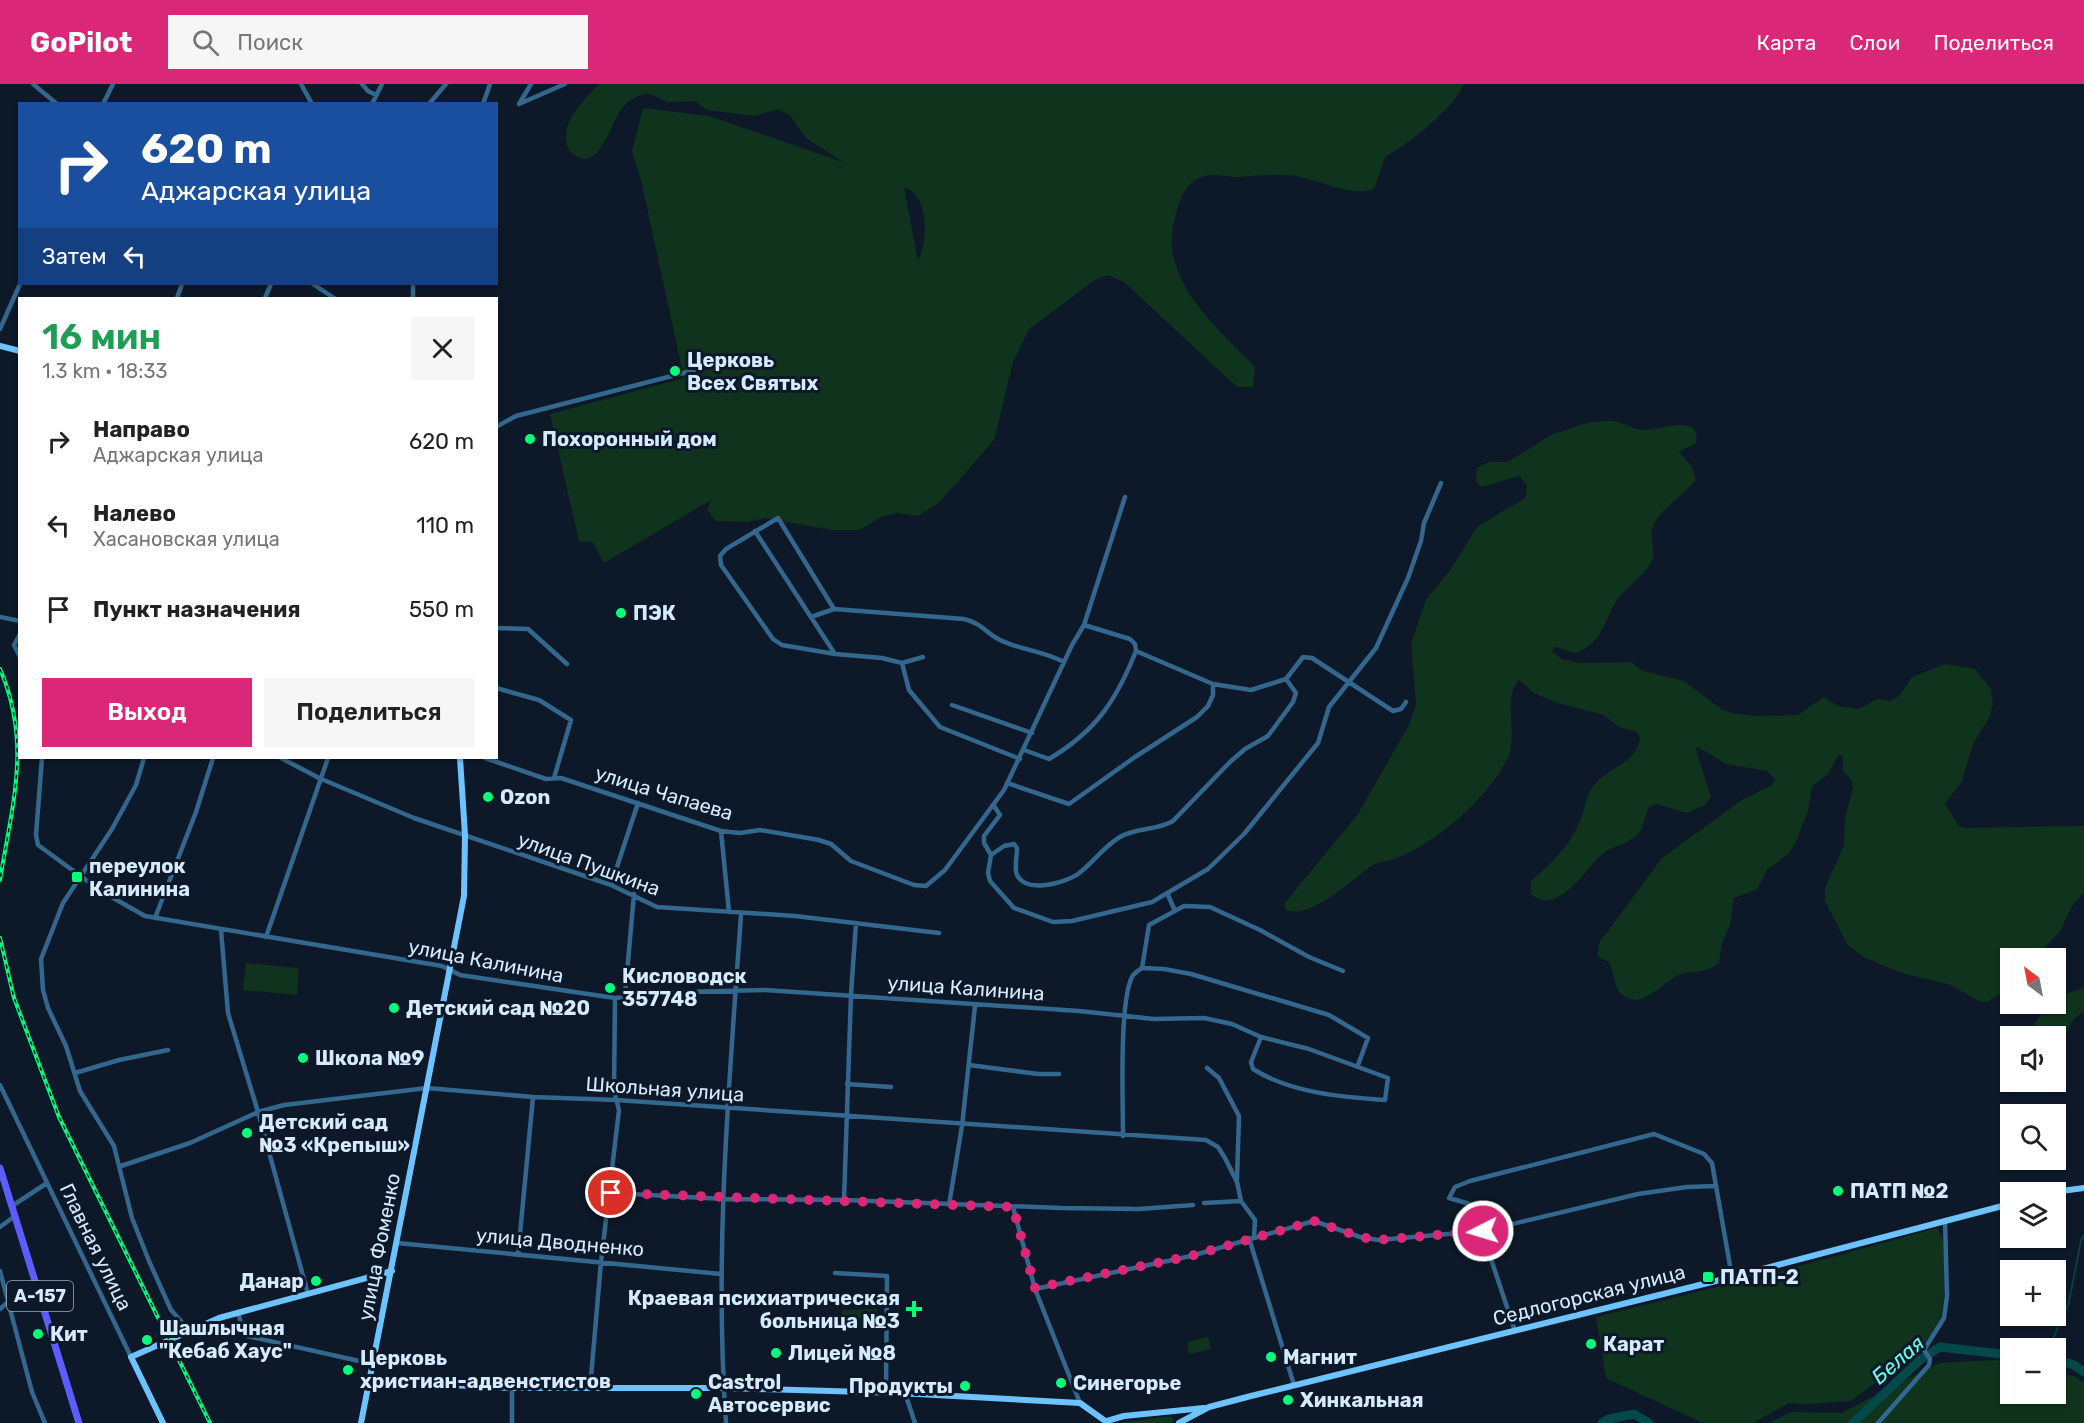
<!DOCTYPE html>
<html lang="ru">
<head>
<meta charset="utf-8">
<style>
	:root { --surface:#fff; --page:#f6f6f6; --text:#222; --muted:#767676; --accent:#db2777 }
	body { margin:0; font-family:Rubik,sans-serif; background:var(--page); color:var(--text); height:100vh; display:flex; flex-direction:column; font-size:22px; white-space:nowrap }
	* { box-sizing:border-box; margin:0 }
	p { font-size:20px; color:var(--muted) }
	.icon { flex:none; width:33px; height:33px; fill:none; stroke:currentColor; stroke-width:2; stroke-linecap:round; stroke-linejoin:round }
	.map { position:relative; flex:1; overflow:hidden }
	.sheet { position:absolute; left:18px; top:213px; width:480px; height:462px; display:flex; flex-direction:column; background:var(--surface); border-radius:0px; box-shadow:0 2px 4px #0004 }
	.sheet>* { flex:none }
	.hud { position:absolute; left:18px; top:18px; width:480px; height:183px; border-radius:0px; box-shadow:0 2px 4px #0004; background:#1a4fa0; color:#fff; overflow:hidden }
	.needle { width:39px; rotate:328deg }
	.fabs { position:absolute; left:2000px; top:864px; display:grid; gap:12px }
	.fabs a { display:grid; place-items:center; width:66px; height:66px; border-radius:0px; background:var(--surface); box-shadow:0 2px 4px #0004; font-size:30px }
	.pin { position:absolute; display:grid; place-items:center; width:51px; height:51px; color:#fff; margin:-26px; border:3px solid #fff; border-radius:50%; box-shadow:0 2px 6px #0007 }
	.me { position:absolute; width:66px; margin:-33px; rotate:265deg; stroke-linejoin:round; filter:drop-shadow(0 0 4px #0008) }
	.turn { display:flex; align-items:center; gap:21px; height:126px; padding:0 24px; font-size:27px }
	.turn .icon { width:78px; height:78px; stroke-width:2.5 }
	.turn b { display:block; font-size:42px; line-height:51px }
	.then { display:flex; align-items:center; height:57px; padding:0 24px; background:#0003; gap:12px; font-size:22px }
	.round { display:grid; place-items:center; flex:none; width:63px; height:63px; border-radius:0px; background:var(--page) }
	.head { display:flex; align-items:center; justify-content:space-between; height:102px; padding:0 24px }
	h1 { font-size:36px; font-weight:600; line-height:45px; color:#1e9e55 }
	.action { display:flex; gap:12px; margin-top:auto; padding:12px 24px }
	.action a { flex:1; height:69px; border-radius:0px; background:var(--accent); color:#fff; font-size:24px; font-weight:600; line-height:69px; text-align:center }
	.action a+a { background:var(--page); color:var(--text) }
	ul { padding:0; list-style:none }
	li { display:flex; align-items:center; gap:18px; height:84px; padding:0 24px }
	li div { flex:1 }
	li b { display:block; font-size:22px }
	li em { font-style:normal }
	header { display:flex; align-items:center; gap:36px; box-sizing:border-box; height:84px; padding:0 30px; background:var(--accent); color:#fff }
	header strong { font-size:28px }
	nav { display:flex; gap:33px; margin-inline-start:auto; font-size:21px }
	.search { width:420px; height:54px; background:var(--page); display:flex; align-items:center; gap:15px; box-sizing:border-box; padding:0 21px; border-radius:0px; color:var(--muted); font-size:22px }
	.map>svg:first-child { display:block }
	.green { fill:#0f331c; fill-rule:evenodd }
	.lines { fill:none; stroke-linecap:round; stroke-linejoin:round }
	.stream { stroke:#04494a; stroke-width:1.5 }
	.river { stroke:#04494a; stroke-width:9 }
	.street { stroke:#33678d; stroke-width:4.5 }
	.secondary { stroke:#6cc3ff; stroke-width:6 }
	.primary { stroke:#5d5cff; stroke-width:7 }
	.rail-casing { stroke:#01ff7b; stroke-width:4 }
	.rail { stroke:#0d1929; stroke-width:1.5; stroke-dasharray:4.5; stroke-linecap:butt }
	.route { stroke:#db2777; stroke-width:10; stroke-dasharray:0 18 }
	.poi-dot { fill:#01ff7b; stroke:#0d1929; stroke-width:2 }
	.labels { text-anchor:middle; stroke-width:6; stroke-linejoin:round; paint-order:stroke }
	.shield { fill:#0d1929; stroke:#99abbf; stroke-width:1.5 }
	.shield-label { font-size:18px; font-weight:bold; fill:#d5eaff }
	.poi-label { font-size:20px; font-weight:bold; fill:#d5eaff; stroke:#0d1929; text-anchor:start }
	.street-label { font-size:20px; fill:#d5eaff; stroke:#0d1929 }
	.water-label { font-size:21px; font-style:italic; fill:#63ffe7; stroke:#0d1929 }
</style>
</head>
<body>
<header>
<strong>GoPilot</strong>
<div class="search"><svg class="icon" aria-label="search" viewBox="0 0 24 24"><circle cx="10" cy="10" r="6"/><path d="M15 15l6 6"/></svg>Поиск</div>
<nav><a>Карта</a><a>Слои</a><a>Поделиться</a></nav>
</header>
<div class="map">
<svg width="2084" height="1339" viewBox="0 0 2084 1339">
	<rect width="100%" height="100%" fill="#0d1929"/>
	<!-- green -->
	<path class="green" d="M 599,0 L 1464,0 C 1452,26 1410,59 1385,73 L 1374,105 C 1348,113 1321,96 1295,92 C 1275,89 1257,92 1236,93 C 1229,93 1221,91 1214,91 C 1186,91 1179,116 1174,138 C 1159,196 1219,246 1255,282 L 1253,303 L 1237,303 L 1124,198 L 1108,191 L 1095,196 L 1029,245 L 1013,278 L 994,356 L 939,419 L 918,432 L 897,429 L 881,433 L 860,446 L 831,446 L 765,434 L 748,438 L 716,437 L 707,426 L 711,416 L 604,479 L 592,458 L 579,457 L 550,330 L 684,294 L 641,96 L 632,67 L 643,24 L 709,32 L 843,78 L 806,54 L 790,31 L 778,25 L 755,32 L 707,26 L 695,17 L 668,18 L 647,9 C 638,12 630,15 623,23 C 612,36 600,85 578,73 C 573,70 570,69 568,64 C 558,40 585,15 599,0 ZM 904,103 C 930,113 928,156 918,177 Z
		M 1590,338 C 1599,338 1610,336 1618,338 C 1627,340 1635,347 1645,346 C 1659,346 1703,329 1696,359 L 1679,368 L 1692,383 L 1696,395 C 1684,412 1662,423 1653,442 C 1648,453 1656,464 1653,474 C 1646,492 1632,498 1620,512 C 1606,529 1604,557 1580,567 C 1570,571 1564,564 1554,563 L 1552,567 L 1562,575 L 1579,579 L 1631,578 L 1643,587 L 1684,597 L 1721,625 L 1732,629 L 1756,632 L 1798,631 L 1824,613 L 1838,622 L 1859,625 L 1877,615 L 1890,617 L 1899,612 L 1912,593 L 1945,580 L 1975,585 L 1991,605 L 1993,619 L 1990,632 L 1973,660 L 1962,697 L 1945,720 L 1958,741 L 1964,744 L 2084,742 L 2084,809 L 2072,822 L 2060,847 L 2035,874 L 2010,874 L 2010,904 L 1987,918 L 1980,918 L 1951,901 L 1898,888 L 1862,872 L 1847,860 L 1825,817 L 1825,804 L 1844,761 L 1845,734 L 1853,704 L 1852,697 L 1843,687 L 1843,673 L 1839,670 L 1828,690 L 1812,703 L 1808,727 L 1795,760 L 1788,770 L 1766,787 L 1758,805 L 1734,814 L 1730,841 L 1722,859 L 1719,879 C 1704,891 1694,885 1679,891 C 1665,897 1653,913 1638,916 C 1633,916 1628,915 1624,912 C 1613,905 1615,889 1609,878 L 1597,872 L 1599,859 L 1662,774 L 1742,716 L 1772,701 L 1775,696 L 1767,687 L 1726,680 L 1698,663 L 1696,665 L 1711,713 L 1705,721 L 1686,729 L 1657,720 L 1650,722 C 1643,731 1646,742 1637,751 C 1628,760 1612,762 1601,771 C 1585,786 1557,833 1531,810 L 1531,797 C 1554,777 1571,761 1582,732 C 1587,719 1584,712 1596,699 C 1611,682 1635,680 1640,655 L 1637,648 L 1619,643 L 1604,631 L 1558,619 L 1534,609 L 1519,596 C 1502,611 1519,655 1507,676 C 1486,715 1440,756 1399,773 C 1391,777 1382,776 1373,781 C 1351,795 1315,835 1286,826 L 1284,820 L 1358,730 L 1409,641 L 1416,621 L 1411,559 L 1426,516 L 1451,485 L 1477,443 L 1525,414 L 1527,401 L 1519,392 L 1481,403 L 1476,397 L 1477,384 L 1489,378 L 1508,378 L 1551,351 Z
		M 246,879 L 299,884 L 297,911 L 243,906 Z
		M 2084,903 L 2084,927 L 2072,937 L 2055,975 L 2055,952 L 2026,952 L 2048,920 L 2055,920 L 2056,914 Z
		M 1937,1144 L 1943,1155 L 1944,1167 L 1944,1214 L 1941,1233 L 1935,1247 L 1913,1271 L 1851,1317 L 1806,1320 L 1789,1319 L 1753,1339 L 1703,1339 L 1606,1294 L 1596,1233 L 1778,1188 Z
		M 877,1225 L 878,1243 L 842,1245 L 842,1226 Z
		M 1208,1253 L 1211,1265 L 1189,1270 L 1187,1258 Z
		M 1997,1276 L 2010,1279 L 2010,1310 L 2055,1310 L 2055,1290 L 2074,1292 L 2084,1299 L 2084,1339 L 1769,1339 L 1791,1328 L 1841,1329 L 1939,1279 Z
		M 1171,1332 L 1174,1336 L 1172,1339 L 1118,1339 Z"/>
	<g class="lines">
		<!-- stream -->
		<path class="stream" d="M 2049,1264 L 2069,1218 L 2081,1156 L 2084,1151"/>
		<!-- river -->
		<path class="river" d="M 2055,1275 L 2074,1281 L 2084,1288
			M 1602,1339 L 1609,1335 L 1634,1330 L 1649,1339
			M 1853,1339 L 1921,1275 L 1940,1263 L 2010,1271"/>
		<!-- street -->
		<path class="street" d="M 33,0 L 57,20
			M 301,0 L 312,20
			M 362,0 L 368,7 L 376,11
			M 103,20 L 113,0
			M 372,20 L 382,0
			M 429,20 L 446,0
			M 483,20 L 490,0
			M 519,20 L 565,0
			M 519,20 L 531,0
			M 313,200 L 334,214
			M 177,214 L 182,200
			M 265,214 L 271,200
			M 413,214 L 413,200
			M 0,245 L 20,200
			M 496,343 L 516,332 L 703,284
			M 755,447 L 835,570 L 782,561 L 773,555 L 721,481 L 720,472 L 726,465 L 778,434 L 834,525
			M 0,533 L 20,537
			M 811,533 L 834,525 L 964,535 C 984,540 985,549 1000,556 C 1021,566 1044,567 1064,578
			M 1084,541 L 1130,555 L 1135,560 L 1136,567 L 1213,600 L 1251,606 L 1286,595
			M 496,544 L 528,545 L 567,580
			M 20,550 L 14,561 L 20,573
			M 835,570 L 882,574 L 902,579 L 923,573
			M 902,579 L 909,606 L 940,643 L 1020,675
			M 496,604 L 539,616 L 571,636 L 554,694
			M 952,621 L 1032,649
			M 1024,666 L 1049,675 C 1096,647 1116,617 1136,567
			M 42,674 L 36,751 L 38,761 L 101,807 L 145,832 L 442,882 L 460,891 L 615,914 L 684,908 L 765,906 L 1079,927 L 1154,935 L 1204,934 L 1232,940 L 1261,953 L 1309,965 L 1388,994 L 1385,1016 C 1341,1013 1291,1009 1253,985 L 1251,978 L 1261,953
			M 144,674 L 136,701 L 112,745 L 63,819 L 41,875 L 43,906 L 48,924 L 66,962 L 80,1007 L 114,1062 L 132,1134 L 149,1177 L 171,1226 L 189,1246
			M 281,674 L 319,694 L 414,734 L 611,801 L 657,823 L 795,832 L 939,849
			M 485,674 L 546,695 L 561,694 L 721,747 L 740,749 L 760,746 L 819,756 L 831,760 L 851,777 L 914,801 L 926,802 L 945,786 L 1004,706 L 1072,561 L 1084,541 L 1125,413
			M 1007,699 L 1069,720 L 1135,673 L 1197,633 L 1208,622 L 1213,611 L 1213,600
			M 994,722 L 1000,731 L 984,752 L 984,759 L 991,771 L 988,789 L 990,797 L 1014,824 L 1053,838 L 1072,837 L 1152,818 L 1208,785 L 1244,750 L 1318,659 L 1329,623 L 1376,564 L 1408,494 L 1421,457 L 1424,439 L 1441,399
			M 721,747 L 729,828
			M 991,771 L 1004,762 L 1014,760 L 1017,764 C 1017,772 1014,784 1017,791 C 1026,810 1065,799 1078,790 C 1093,779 1104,762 1120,753 C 1137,743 1156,747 1173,737 L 1230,678 L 1245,665 L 1268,652 L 1293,618 L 1296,609 L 1286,595 L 1303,573 L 1312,574 L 1393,627 L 1401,625 L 1406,618
			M 611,801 L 638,719
			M 1168,811 L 1175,827
			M 155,834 L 196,728 L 213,674
			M 221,846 L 228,929 L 258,1028 L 308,1210
			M 266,853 L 328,674
			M 1142,884 L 1164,885 L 1191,890 L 1329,931 L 1368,954 L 1358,981
			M 1142,884 L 1149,841 L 1184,822 L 1210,823 L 1260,846 L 1309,873 L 1343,887
			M 625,911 L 634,810
			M 969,981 L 1038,990 L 1059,990
			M 1207,984 L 1219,994 L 1239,1032 L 1237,1095
			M 75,989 L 119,976 L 168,966
			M 847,1000 L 891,1003
			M 0,1001 L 131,1273
			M 1123,1052 C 1123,1018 1119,919 1132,893 C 1134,889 1138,887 1142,884
			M 121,1082 L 190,1059 L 258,1028 L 284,1021 L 427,1004 L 533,1013 L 616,1016 L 1206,1056 L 1218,1063 L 1225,1074 L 1237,1098 L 1241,1117 L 1255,1136 L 1254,1153
			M 611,1109 L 724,1115 L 844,1116 L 1062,1124 L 1139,1125 L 1193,1121
			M 844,1116 L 851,910 L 856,839
			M 1204,1119 L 1241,1117
			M 949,1121 L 962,1042 L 975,922
			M 12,1122 L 47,1099
			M 1013,1123 L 1035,1205 L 1080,1319
			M 0,1143 L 15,1132
			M 1249,1154 L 1294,1301
			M 397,1159 L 721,1190
			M 518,1171 L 533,1013
			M 0,1187 L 32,1308 L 45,1339
			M 835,1189 L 887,1192 L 886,1308
			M 1035,1205 L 1191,1172 L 1314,1137 L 1360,1153 L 1378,1156 L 1483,1147 L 1638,1110 L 1687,1103 L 1716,1102
			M 0,1225 L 9,1217
			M 238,1228 L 244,1251 L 247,1252 L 359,1277 L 366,1271 L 374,1271
			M 1515,1247 L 1473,1121 L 1449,1114 L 1455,1103 L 1470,1097 L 1654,1050 L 1704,1070 L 1712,1079 L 1732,1193
			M 590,1305 L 601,1178 L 619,1026 L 614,1007 L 615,914
			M 905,1309 L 915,1339
			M 512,1339 L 512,1304
			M 726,1339 C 714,1170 729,1000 741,831
			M 1878,1339 L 1929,1281 L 1930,1275 L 1924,1266 L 1944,1234 L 1947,1212 L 1945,1137"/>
		<!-- secondary -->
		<path class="secondary" d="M 0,262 L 20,267
			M 2054,1108 L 2084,1104
			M 370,1297 L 512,1304 L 723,1304 L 899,1309 L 1080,1319 L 1108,1339
			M 1107,1337 L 1124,1332 L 1204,1324
			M 163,1339 L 131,1273 L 219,1234 L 392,1187
			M 361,1339 L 464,812 L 465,751 L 460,674
			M 1179,1339 L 1209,1323 L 1251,1312 L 1732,1193 L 2010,1120"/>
		<!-- primary -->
		<path class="primary" d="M 0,1084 L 79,1339"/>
		<defs>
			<path id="rail" d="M 0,585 C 32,659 12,721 0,796
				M 0,854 L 14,914 L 59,1033 L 210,1339"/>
		</defs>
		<!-- rail casing -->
		<use href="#rail" class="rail-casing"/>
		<!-- rail -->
		<use href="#rail" class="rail"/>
	</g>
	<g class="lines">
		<!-- route -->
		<path class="route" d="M 611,1109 L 1013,1123 L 1035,1204 L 1191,1172 L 1314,1137 L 1360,1153 L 1378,1156 L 1483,1147"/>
	</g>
	<!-- markers -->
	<g class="poi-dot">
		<circle cx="675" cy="287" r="6"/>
		<circle cx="530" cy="355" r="6"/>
		<circle cx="621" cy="529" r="6"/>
		<circle cx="488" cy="713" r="6"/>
		<rect x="71" y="787" width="12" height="12" rx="3"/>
		<circle cx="610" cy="904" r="6"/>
		<circle cx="394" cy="924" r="6"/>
		<circle cx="303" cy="974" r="6"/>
		<circle cx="247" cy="1049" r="6"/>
		<circle cx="1838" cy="1107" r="6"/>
		<rect x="1702" y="1187" width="12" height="12" rx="3"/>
		<circle cx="316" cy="1197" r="6"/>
		<path d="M911 1216h6v6h6v6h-6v6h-6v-6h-6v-6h6z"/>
		<circle cx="38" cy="1250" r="6"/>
		<circle cx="147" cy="1256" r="6"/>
		<circle cx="1591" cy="1260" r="6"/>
		<circle cx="776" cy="1269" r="6"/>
		<circle cx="1271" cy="1273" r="6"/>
		<circle cx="348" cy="1286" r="6"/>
		<circle cx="1061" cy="1299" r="6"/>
		<circle cx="965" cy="1302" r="6"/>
		<circle cx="696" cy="1310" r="6"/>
		<circle cx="1288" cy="1316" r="6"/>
	</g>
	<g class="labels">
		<!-- shield labels -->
		<rect class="shield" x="7" y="1197" width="66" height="30" rx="4.5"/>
		<g class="shield-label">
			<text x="40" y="1218">А-157</text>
		</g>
		<!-- poi labels -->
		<g class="poi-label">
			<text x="687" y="283">Церковь<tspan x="687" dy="23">Всех Святых</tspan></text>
			<text x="542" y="362">Похоронный дом</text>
			<text x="633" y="536">ПЭК</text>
			<text x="500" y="720">Ozon</text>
			<text x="89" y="789">переулок<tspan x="89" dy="23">Калинина</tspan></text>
			<text x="622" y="899">Кисловодск<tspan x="622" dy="23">357748</tspan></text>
			<text x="406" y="931">Детский сад №20</text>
			<text x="315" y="981">Школа №9</text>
			<text x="259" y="1045">Детский сад<tspan x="259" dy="23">№3 «Крепыш»</tspan></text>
			<text x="1850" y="1114">ПАТП №2</text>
			<text x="1720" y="1200">ПАТП-2</text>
			<text x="304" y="1204" text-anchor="end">Данар</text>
			<text x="900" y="1221" text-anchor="end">Краевая психиатрическая<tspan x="900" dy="23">больница №3</tspan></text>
			<text x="159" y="1251">Шашлычная<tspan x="159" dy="23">"Кебаб Хаус"</tspan></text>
			<text x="50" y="1257">Кит</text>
			<text x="1603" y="1267">Карат</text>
			<text x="788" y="1276">Лицей №8</text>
			<text x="1283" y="1280">Магнит</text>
			<text x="360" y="1281">Церковь<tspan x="360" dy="23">христиан-адвенстистов</tspan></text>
			<text x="708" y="1305">Castrol<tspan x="708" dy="23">Автосервис</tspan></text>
			<text x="1073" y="1306">Синегорье</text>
			<text x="953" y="1309" text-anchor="end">Продукты</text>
			<text x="1300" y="1323">Хинкальная</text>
		</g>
		<!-- street labels -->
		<g class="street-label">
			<text transform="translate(664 709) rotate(17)" y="7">улица Чапаева</text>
			<text transform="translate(589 780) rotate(20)" y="7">улица Пушкина</text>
			<text transform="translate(486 877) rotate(11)" y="7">улица Калинина</text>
			<text transform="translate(966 904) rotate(4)" y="7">улица Калинина</text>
			<text transform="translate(665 1005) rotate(4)" y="7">Школьная улица</text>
			<text transform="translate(560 1158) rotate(5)" y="7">улица Дводненко</text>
			<text transform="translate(96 1163) rotate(64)" y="7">Главная улица</text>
			<text transform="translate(379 1163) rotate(-79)" y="7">улица Фоменко</text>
			<text transform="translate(1589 1211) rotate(-14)" y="7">Седлогорская улица</text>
		</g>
		<!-- water labels -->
		<g class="water-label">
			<text transform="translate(1898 1276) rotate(-41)" y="7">Белая</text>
		</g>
	</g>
</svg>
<div class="fabs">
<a><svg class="needle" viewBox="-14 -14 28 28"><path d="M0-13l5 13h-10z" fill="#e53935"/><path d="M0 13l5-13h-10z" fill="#767676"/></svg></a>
<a><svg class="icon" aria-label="sound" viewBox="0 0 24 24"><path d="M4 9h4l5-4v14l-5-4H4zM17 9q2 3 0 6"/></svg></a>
<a><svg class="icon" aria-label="search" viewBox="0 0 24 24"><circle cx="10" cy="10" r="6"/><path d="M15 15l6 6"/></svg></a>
<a><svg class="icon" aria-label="layers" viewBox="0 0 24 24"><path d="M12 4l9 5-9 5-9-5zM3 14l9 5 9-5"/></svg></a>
<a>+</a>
<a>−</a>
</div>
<div class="pin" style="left:611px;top:1109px;background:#d93025"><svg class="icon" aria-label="arrive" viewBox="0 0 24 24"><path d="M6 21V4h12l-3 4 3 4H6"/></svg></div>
<svg class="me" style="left:1483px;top:1147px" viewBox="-20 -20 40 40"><circle r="17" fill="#db2777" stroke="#fff" stroke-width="3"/><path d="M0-11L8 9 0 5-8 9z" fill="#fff"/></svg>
<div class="hud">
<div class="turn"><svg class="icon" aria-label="right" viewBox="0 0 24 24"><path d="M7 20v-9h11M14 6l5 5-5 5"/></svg><div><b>620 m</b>Аджарская улица</div></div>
<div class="then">Затем<svg class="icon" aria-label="left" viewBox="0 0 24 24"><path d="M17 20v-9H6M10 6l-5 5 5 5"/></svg></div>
</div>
<section class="sheet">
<div class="head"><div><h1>16 мин</h1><p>1.3 km · 18:33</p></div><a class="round"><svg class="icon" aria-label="close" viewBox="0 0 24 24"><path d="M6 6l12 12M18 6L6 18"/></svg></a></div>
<ul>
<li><svg class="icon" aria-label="right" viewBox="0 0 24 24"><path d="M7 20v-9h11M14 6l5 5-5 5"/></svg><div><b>Направо</b><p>Аджарская улица</p></div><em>620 m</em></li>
<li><svg class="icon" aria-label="left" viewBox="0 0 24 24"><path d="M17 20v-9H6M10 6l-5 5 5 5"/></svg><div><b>Налево</b><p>Хасановская улица</p></div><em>110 m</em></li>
<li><svg class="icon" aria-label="arrive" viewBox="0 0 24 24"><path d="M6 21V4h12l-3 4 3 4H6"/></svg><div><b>Пункт назначения</b></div><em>550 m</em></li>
</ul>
<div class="action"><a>Выход</a><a>Поделиться</a></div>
</section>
</div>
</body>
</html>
